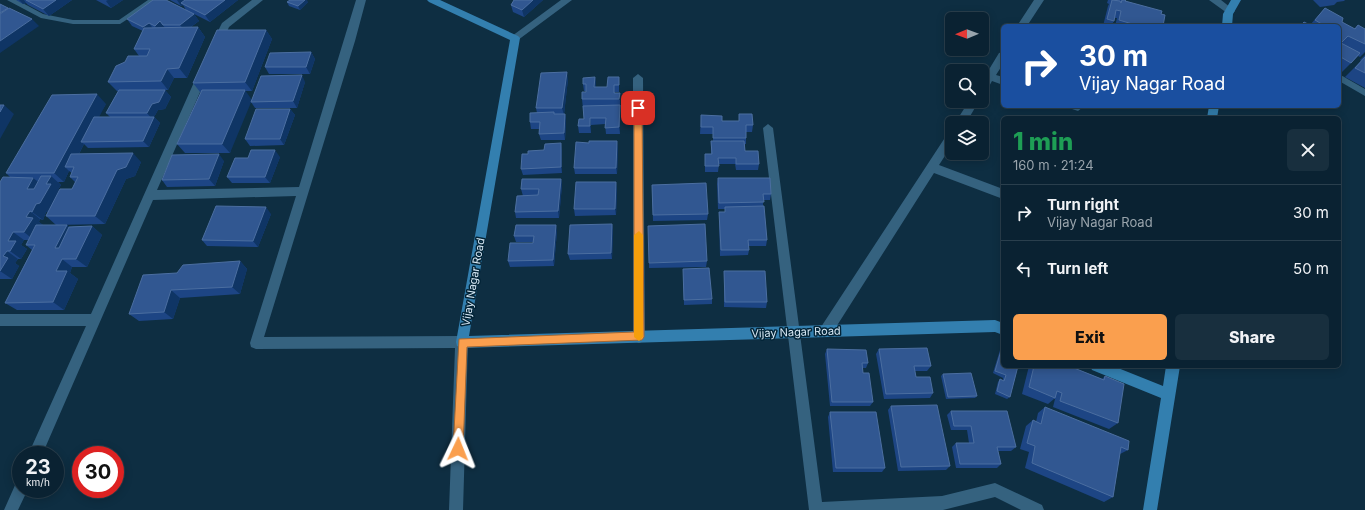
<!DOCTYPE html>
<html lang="en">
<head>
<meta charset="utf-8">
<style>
	:root { --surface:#0a2232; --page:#182f3e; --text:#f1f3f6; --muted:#99a4ac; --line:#2a3f4d; --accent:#fa9f4e }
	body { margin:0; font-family:Inter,sans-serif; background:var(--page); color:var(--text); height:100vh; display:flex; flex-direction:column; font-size:15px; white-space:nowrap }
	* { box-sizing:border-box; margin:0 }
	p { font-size:13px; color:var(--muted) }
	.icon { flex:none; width:22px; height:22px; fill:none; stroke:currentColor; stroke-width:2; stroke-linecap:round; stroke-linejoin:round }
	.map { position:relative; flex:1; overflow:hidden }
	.sheet { position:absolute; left:1001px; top:116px; width:340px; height:252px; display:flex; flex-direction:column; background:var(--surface); border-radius:6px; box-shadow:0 2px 10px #0003,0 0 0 1px var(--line) }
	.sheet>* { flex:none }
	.top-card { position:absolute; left:1001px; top:24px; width:340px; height:84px; border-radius:6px; box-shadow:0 2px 10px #0003,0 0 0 1px var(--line); background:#1a4fa0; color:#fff; overflow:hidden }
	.needle { width:26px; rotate:269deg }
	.tools { position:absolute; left:945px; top:12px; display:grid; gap:8px }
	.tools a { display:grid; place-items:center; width:44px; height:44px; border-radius:6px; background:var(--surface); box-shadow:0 2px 10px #0003,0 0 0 1px var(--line); font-size:20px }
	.speed { position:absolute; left:12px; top:446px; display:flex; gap:8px; font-size:20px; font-weight:700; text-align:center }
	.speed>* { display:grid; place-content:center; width:52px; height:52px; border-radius:50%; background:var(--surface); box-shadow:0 2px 10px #0003,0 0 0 1px var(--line); line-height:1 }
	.speed small { font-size:10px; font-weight:400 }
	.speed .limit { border:6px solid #d22; background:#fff; color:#111 }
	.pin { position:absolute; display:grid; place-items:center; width:34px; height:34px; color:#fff; margin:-17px; border-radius:8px; box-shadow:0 2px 6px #0006 }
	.me { position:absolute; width:44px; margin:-22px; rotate:2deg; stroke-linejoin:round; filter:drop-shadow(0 0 3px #0008) }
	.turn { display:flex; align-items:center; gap:14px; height:84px; padding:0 12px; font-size:18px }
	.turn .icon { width:52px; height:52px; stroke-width:2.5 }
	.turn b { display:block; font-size:28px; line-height:34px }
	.round { display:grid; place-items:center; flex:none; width:42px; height:42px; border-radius:6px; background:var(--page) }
	.headline { display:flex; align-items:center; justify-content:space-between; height:68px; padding:0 12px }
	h1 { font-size:24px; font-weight:800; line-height:30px; color:#1e9e55 }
	.cta { display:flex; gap:8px; margin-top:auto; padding:8px 12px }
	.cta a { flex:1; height:46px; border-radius:6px; background:var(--accent); color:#111; font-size:16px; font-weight:800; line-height:46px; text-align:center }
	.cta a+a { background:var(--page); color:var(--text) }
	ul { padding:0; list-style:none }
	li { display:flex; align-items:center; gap:12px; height:56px; padding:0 12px; border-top:1px solid var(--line) }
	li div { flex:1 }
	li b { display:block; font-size:15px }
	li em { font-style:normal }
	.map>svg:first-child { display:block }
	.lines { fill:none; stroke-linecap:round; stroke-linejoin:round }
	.lane { fill:#35627f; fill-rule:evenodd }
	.street { fill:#35627f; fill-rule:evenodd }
	.secondary { fill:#337faf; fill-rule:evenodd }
	.wall { fill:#1d4584; fill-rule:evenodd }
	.shaded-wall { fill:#0f3565 }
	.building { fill:#315791; stroke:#4b6ea0 }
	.route { fill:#fa9f4e; stroke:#a26733 }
	.slow { fill:#f59e0b }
	.labels { text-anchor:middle; stroke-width:3; stroke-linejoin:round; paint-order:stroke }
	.street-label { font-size:11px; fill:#d6e8f5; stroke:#032437 }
</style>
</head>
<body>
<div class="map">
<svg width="1365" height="510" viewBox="0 0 1365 510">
	<rect width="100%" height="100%" fill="#0e2e42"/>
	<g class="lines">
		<!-- lane -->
		<path class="lane" d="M 7,0 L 17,0 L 43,14 L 73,20 L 119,20 L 148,0 L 157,0 L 120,24 L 73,24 L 41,18 Z
			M 1339,74 L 1365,89 L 1365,96 L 1339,81 Z"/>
		<!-- street -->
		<path class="street" d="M 252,0 L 263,0 L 229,27 L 220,47 L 212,47 L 211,45 L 222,23 Z
			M 356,0 L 366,0 L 355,41 L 264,337 L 462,336 L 467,338 L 468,342 L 463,510 L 449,510 L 455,348 L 256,349 L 251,347 L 250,343 L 296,196 L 153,200 L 42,455 L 28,455 L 86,326 L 0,326 L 0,314 L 91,314 L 199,71 L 203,70 L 208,74 L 157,190 L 299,187 Z
			M 561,0 L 572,0 L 518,40 L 512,40 L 510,38 L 512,36 Z
			M 1034,0 L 1044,0 L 1027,26 L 1017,26 Z
			M 1209,0 L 1221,0 L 1235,11 L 1233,13 L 1227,13 Z
			M 1003,52 L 1003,64 L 996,75 L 1003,77 L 1003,85 L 992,81 L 986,92 L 982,93 L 982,81 L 999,53 Z
			M 638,74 L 643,78 L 645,337 L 644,341 L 639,343 L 634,341 L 633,337 L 633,78 Z
			M 969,101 L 979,101 L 966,123 L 955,123 Z
			M 1071,106 L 1083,106 L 1083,107 L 1078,111 L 1072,109 Z
			M 768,124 L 773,128 L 822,502 L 942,496 L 995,483 L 1042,505 L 1044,510 L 1021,510 L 995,497 L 943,510 L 809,510 L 763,128 Z
			M 952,132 L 952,145 L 939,165 L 1003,189 L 1003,199 L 934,173 L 831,335 L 826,337 L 821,335 L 820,331 L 821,327 L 948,133 Z
			M 21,481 L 21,489 L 28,489 L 18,510 L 4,510 L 16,483 Z"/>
		<!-- secondary -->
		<path class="secondary" d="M 427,0 L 440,0 L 518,36 L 520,38 L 469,336 L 995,320 L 1003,323 L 1003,335 L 995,332 L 462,348 L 457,346 L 456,342 L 510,40 L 429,2 Z
			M 1231,0 L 1241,0 L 1233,14 L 1232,26 L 1222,26 L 1223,14 Z
			M 1209,106 L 1219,106 L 1217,118 L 1207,118 Z
			M 1090,366 L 1113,366 L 1163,386 L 1166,366 L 1180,366 L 1157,510 L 1143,510 L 1161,398 L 1092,370 Z"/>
	</g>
	<!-- wall -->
	<path class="wall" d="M 16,0 L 72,0 L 49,16 L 28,5 L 26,3 L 23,4 Z
		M 96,0 L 123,0 L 111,8 Z
		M 170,0 L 238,0 L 210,22 L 194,14 L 199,21 L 191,27 L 198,27 L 205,37 L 187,78 L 174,78 L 168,90 L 165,90 L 171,97 L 165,109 L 158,110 L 154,117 L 160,123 L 149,147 L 88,148 L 84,144 L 79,154 L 141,162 L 135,176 L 126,179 L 105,224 L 56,225 L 46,216 L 48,212 L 46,212 L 43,220 L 40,219 L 39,222 L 43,225 L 67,225 L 69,227 L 92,226 L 102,235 L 87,267 L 72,267 L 70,273 L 78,279 L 64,310 L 17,310 L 5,303 L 32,250 L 26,245 L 28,240 L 24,240 L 21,245 L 27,249 L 21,259 L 18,259 L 15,263 L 19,266 L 12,279 L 0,279 L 0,182 L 10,177 L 6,173 L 106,104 L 98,117 L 110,117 L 106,113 L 118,91 L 117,91 L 108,82 L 139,56 L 134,49 L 143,31 L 132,26 L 127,19 L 186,10 L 183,5 L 181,6 ZM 69,171 L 72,173 L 70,177 L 75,182 L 72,189 L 59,191 L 58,190 L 61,185 L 58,182 L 64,182 Z
		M 514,0 L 543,0 L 524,17 L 513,12 L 511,5 Z
		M 1108,0 L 1126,0 L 1125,1 L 1161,14 L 1163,26 L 1115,26 L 1117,18 L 1114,18 L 1114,21 L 1111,26 L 1103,26 L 1108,6 L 1109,4 L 1107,3 Z
		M 1313,0 L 1345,0 L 1344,1 L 1337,2 L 1334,5 L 1320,7 Z
		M 287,2 L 308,2 L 300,10 L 289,6 Z
		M 1325,8 L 1342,22 L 1354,29 L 1358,25 L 1365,29 L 1365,52 L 1360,57 L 1358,56 L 1342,72 L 1339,71 L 1339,26 L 1300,26 L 1310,25 Z
		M 266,30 L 272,39 L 252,91 L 246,91 L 230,153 L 185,153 L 177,144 L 201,92 L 200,92 L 193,83 Z
		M 311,52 L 315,59 L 310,74 L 269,74 L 265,67 Z
		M 1365,55 L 1365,88 L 1345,77 L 1361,61 L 1360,60 Z
		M 595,77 L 596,87 L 607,87 L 619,77 L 619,92 L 615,92 L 615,93 L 620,100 L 620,134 L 606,134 L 605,124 L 591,125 L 591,133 L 579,133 L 578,126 L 584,119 L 582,99 L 586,92 L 586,91 L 584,91 L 583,84 Z
		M 568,79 L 564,114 L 565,114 L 566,120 L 565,140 L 541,140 L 539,134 L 539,129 L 531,129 L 530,122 L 537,113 L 536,108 Z
		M 305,82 L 297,108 L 255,108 L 251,102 Z
		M 290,109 L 295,115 L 284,145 L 250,146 L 245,139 Z
		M 739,114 L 753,125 L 752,132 L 746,132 L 746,144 L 745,144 L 745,151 L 759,164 L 758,170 L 736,170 L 735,164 L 719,164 L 718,172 L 705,172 L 705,154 L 711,154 L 711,141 L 713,141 L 713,134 L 700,134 L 701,115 L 722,121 L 739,121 Z
		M 618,147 L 617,174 L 575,174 L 574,168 Z
		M 562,150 L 562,173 L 523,175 L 521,169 L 528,154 Z
		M 280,157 L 270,183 L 232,183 L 227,177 Z
		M 224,161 L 215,186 L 167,187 L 162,180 Z
		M 718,178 L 771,194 L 770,200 L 763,200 L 763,206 L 767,240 L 766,246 L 749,246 L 749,250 L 748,255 L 720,256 L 719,218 L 719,212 L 725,212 L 725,209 L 718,209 L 717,184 Z
		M 561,179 L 562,185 L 559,218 L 516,218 L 515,212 L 523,196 L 521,189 Z
		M 652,185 L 708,214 L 707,220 L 653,221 Z
		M 617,188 L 616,215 L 575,216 L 574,209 Z
		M 271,214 L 258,247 L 207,246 L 202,240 Z
		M 612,224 L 613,230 L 612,259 L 570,260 L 568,254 Z
		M 557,231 L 554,266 L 510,267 L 508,261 L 533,243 L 533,242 L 516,242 L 514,236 Z
		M 240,261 L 247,269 L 240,294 L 180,298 L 173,319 L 139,321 L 129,314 L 177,273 Z
		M 707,261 L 706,267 L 649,268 L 649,263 Z
		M 724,271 L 767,302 L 766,308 L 724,307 Z
		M 683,274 L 712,299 L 712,304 L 684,305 Z
		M 1002,347 L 1018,366 L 1010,397 L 1007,399 L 995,394 L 998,382 L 1000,379 L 1003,381 L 1003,378 L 993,373 L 1000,350 Z
		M 827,349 L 868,363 L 866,368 L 863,368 L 863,373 L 873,402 L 870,406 L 830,406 L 825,354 Z
		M 879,349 L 931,366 L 927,371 L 915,371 L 916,377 L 933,393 L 930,398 L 884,399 L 876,354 Z
		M 1029,366 L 1069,366 L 1102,379 L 1105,376 L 1118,423 L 1109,429 L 1053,407 L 1055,399 L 1054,399 L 1048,404 L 1022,394 Z
		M 943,374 L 977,396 L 975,398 L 946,399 L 941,376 Z
		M 891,406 L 950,466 L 946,470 L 898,471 L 888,410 Z
		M 1045,407 L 1128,450 L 1120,454 L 1113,497 L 1104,502 L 1025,468 L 1029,452 L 1020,449 L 1026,426 L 1033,420 L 1036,422 L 1038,413 Z
		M 951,411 L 1016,447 L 1011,451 L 998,451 L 1001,464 L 997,468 L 956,468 L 952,447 L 956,443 L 969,443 L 967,430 L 951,430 L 947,415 Z
		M 830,412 L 885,468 L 882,472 L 833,472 L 828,417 Z"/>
	<!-- shaded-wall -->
	<path class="shaded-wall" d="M 19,0 L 24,0 L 26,3 L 23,4 Z
		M 56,0 L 72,0 L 49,16 L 43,9 Z
		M 108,0 L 123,0 L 111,8 L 106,1 Z
		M 177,0 L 189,0 L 181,3 L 183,5 L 181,6 Z
		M 225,0 L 238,0 L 210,22 L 205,15 Z
		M 305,0 L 307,0 L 308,2 L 300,10 L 298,6 Z
		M 533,0 L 543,0 L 524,17 L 522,10 Z
		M 8,8 L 11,11 L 0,19 L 0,13 Z
		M 194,14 L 199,21 L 185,31 L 180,25 Z
		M 32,19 L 39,26 L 0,53 L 0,41 Z
		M 160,21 L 165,28 L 160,33 L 155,26 Z
		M 149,23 L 154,30 L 148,34 L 143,27 Z
		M 198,27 L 205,37 L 187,78 L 179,68 Z
		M 266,30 L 272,39 L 252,91 L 245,82 Z
		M 311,52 L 315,59 L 310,74 L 306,67 Z
		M 167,69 L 174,78 L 168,90 L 161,81 Z
		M 567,72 L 568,79 L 564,115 L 562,108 Z
		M 302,75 L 305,82 L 297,108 L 293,101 Z
		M 595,77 L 596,84 L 595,94 L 594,87 Z
		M 165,90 L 171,97 L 165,109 L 158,110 L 154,117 L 160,123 L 149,147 L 143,141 L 153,120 L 147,113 L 152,104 Z
		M 245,90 L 252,100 L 230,153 L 222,144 Z
		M 97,94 L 106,104 L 86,142 L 81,142 L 84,144 L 72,167 L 65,167 L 69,171 L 64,182 L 54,173 Z
		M 4,105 L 14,114 L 0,139 L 0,112 Z
		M 620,105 L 620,134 L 619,127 Z
		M 290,109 L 295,115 L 284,145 L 280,139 Z
		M 565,114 L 566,120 L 565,140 L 564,133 Z
		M 590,118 L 591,125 L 591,133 L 590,126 Z
		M 617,141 L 618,147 L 617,174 L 616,168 Z
		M 561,143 L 562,150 L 562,173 L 561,167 Z
		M 275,150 L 280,157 L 270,183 L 265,177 Z
		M 133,153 L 141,162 L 135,176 L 126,179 L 105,224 L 95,216 L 117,170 Z
		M 219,154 L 224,161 L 215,186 L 209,179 Z
		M 51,176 L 61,185 L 58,190 L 61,193 L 51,211 L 46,212 L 43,220 L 32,212 L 36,204 Z
		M 33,178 L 44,186 L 37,198 L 27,189 Z
		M 561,179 L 562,185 L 559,218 L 558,211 Z
		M 616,182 L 617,188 L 616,215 L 615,209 Z
		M 266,207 L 271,214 L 258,247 L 253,241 Z
		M 30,211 L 40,219 L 39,222 L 44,226 L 35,241 L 24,232 L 26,217 Z
		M 612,224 L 613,230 L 612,259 L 611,253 Z
		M 67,225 L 77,233 L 66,256 L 55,248 Z
		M 556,225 L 557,231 L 554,266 L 553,260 Z
		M 92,226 L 102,235 L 87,267 L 76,259 Z
		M 13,232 L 24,240 L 21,245 L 27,249 L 21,259 L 10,251 L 8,241 Z
		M 7,251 L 18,259 L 15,263 L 19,266 L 12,279 L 0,271 L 3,256 Z
		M 62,259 L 72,267 L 70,273 L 78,279 L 64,310 L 53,302 L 56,271 Z
		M 240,261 L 247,269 L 240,294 L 232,287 Z
		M 171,290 L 180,298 L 173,319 L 164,312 Z"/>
	<!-- building -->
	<path class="building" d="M 26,0 L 56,0 L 43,9 Z
		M 153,0 L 166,0 L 194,14 L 180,25 L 163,25 L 160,21 L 155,26 L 149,23 L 143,27 L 127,19 Z
		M 185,0 L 225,0 L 205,15 L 181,3 Z
		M 290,0 L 305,0 L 298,6 L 287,2 Z
		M 514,0 L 533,0 L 522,10 L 511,5 Z
		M 1112,0 L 1120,1 L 1121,3 L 1122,0 L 1126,0 L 1125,1 L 1162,11 L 1161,14 L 1165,15 L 1163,26 L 1139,26 L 1119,20 L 1121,11 L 1116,10 L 1114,21 L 1107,19 Z
		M 0,4 L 8,8 L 0,13 Z
		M 9,8 L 32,19 L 0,41 L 0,14 Z
		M 1325,8 L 1343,18 L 1342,22 L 1355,29 L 1358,25 L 1365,29 L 1365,44 L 1348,36 L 1341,43 L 1360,53 L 1351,63 L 1339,56 L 1339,26 L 1325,26 L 1315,20 Z
		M 1304,22 L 1312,26 L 1300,26 Z
		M 198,27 L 179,68 L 167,69 L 161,81 L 108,82 L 116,66 L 125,62 L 128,56 L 147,56 L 150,49 L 134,49 L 144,28 Z
		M 217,30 L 266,30 L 245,82 L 193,83 Z
		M 311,52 L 306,67 L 265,67 L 270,53 Z
		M 1365,57 L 1365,73 L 1355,68 Z
		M 567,72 L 562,108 L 536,108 L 541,73 Z
		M 302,75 L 293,101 L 251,102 L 261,76 Z
		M 595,77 L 594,87 L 607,87 L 608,77 L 619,77 L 619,85 L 614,85 L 614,93 L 620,93 L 619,99 L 582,99 L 582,92 L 586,92 L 586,84 L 583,84 L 583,78 Z
		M 119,90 L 165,90 L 159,102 L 152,104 L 147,113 L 106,113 Z
		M 202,90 L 245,90 L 222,144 L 177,144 Z
		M 97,94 L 54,173 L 6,173 L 52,95 Z
		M 0,105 L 4,105 L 0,112 Z
		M 620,105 L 619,127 L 605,128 L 606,118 L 590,118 L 590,126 L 578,126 L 579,119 L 584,119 L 583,106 Z
		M 256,109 L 290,109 L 280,139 L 245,139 Z
		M 554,112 L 554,114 L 565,114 L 564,133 L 539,134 L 540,122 L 530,122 L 530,113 Z
		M 739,114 L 752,114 L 753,125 L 746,125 L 746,138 L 713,138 L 713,127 L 701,127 L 701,115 L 722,116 L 722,121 L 739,121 Z
		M 94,117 L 154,117 L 143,141 L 81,142 Z
		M 589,141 L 617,141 L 616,168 L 574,168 L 576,142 L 589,143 Z
		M 711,141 L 744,141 L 745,151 L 758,151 L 759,164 L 736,164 L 736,158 L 718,158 L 719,166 L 705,166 L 705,154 L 712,154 Z
		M 561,143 L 561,167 L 521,169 L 522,154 L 528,154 L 528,151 L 544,150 L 545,144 Z
		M 251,150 L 275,150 L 265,177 L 227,177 L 235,158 L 248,158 Z
		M 133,153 L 126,167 L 117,170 L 95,216 L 46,216 L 60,189 L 72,189 L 78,177 L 70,177 L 74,167 L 65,167 L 71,154 Z
		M 219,154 L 209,179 L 162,180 L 172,155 Z
		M 41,176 L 51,176 L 46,184 L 51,184 L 40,203 L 36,204 L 32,212 L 30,211 L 26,217 L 33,218 L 24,232 L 13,232 L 8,241 L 16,241 L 10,251 L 7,251 L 3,256 L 8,258 L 0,271 L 0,182 L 3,177 L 33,178 L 27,189 L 34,189 Z
		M 718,178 L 770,178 L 771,194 L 763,194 L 764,202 L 719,203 Z
		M 522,179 L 561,179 L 558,211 L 515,212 L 517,196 L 538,195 L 539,189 L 521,189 Z
		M 576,182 L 616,182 L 615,209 L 574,209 Z
		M 706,183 L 708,214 L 653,215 L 652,185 Z
		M 216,206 L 266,207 L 253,241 L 202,240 Z
		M 764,206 L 767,240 L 748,240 L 749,250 L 721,250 L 719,212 L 725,212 L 725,207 Z
		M 612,224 L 611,253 L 568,254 L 570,225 Z
		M 705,224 L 707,261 L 649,263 L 648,226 Z
		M 36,225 L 67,225 L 55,248 L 59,248 L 69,227 L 92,226 L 76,259 L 62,259 L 56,271 L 67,271 L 53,302 L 5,303 L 35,245 L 26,245 Z
		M 516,225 L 556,225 L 553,260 L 508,261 L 510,243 L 533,243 L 534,236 L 514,236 Z
		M 240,261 L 232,287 L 171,290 L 164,312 L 129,314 L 143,275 L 177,273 L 183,265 Z
		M 709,268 L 712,299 L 684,300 L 683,269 Z
		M 724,271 L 765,271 L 767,302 L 725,302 Z
		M 1002,347 L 1003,348 L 1003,366 L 1018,366 L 1010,397 L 997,391 L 1000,379 L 1004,381 L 1006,375 L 995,371 Z
		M 927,348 L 931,366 L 914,366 L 916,377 L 930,377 L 933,393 L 886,394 L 879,349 Z
		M 827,349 L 866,350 L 868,363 L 862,363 L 863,373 L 869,373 L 873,402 L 832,402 Z
		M 1034,366 L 1069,366 L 1104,380 L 1105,376 L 1124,384 L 1118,423 L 1060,401 L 1062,393 L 1057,391 L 1055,398 L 1029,387 Z
		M 971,373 L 977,396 L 948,397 L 943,374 Z
		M 937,405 L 950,466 L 901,467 L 891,406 Z
		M 1045,407 L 1129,441 L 1128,450 L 1121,447 L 1113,497 L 1032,463 L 1035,446 L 1027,443 L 1033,420 L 1041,424 Z
		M 951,411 L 1007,411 L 1016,447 L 997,447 L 1001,464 L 960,464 L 956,443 L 974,443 L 971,426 L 954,426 Z
		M 830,412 L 876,412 L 885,468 L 836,468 Z"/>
	<!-- route -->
	<path class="route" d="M 638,105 L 642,108 L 644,337 L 642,340 L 467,347 L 463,449 L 462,453 L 458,454 L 454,453 L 453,449 L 459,339 L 634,332 L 634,108 Z"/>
	<!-- slow -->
	<path class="slow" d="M 639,231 L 643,235 L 643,337 L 639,341 L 634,337 L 634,235 Z"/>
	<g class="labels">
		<!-- street labels -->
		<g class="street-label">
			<text transform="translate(473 282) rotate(-80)" y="4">Vijay Nagar Road</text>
			<text transform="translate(796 332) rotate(-2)" y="4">Vijay Nagar Road</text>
		</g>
	</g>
</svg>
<div class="tools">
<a><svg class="needle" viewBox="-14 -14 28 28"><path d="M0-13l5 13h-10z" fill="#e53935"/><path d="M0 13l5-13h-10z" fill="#99a4ac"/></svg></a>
<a><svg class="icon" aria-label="search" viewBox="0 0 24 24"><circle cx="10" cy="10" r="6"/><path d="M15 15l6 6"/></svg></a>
<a><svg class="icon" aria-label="layers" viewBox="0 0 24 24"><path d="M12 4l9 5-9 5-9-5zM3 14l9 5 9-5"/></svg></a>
</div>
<div class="speed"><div>23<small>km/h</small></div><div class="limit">30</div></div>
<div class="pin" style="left:638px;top:108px;background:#d93025"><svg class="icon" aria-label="arrive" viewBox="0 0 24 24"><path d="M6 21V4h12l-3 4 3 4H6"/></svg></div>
<svg class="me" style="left:458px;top:449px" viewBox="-20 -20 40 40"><path d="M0-17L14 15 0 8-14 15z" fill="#fa9f4e" stroke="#fff" stroke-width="4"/></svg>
<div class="top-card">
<div class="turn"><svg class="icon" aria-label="right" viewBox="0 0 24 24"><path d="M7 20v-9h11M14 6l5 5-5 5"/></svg><div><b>30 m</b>Vijay Nagar Road</div></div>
</div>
<section class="sheet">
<div class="headline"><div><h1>1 min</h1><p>160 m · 21:24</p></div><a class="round"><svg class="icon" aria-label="close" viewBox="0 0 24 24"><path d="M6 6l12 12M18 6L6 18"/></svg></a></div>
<ul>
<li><svg class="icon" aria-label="right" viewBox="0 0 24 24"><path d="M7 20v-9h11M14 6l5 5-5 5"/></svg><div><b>Turn right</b><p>Vijay Nagar Road</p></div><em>30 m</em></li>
<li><svg class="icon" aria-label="left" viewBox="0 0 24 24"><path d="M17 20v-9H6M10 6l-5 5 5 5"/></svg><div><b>Turn left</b></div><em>50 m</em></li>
</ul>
<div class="cta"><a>Exit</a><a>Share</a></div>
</section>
</div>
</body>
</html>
